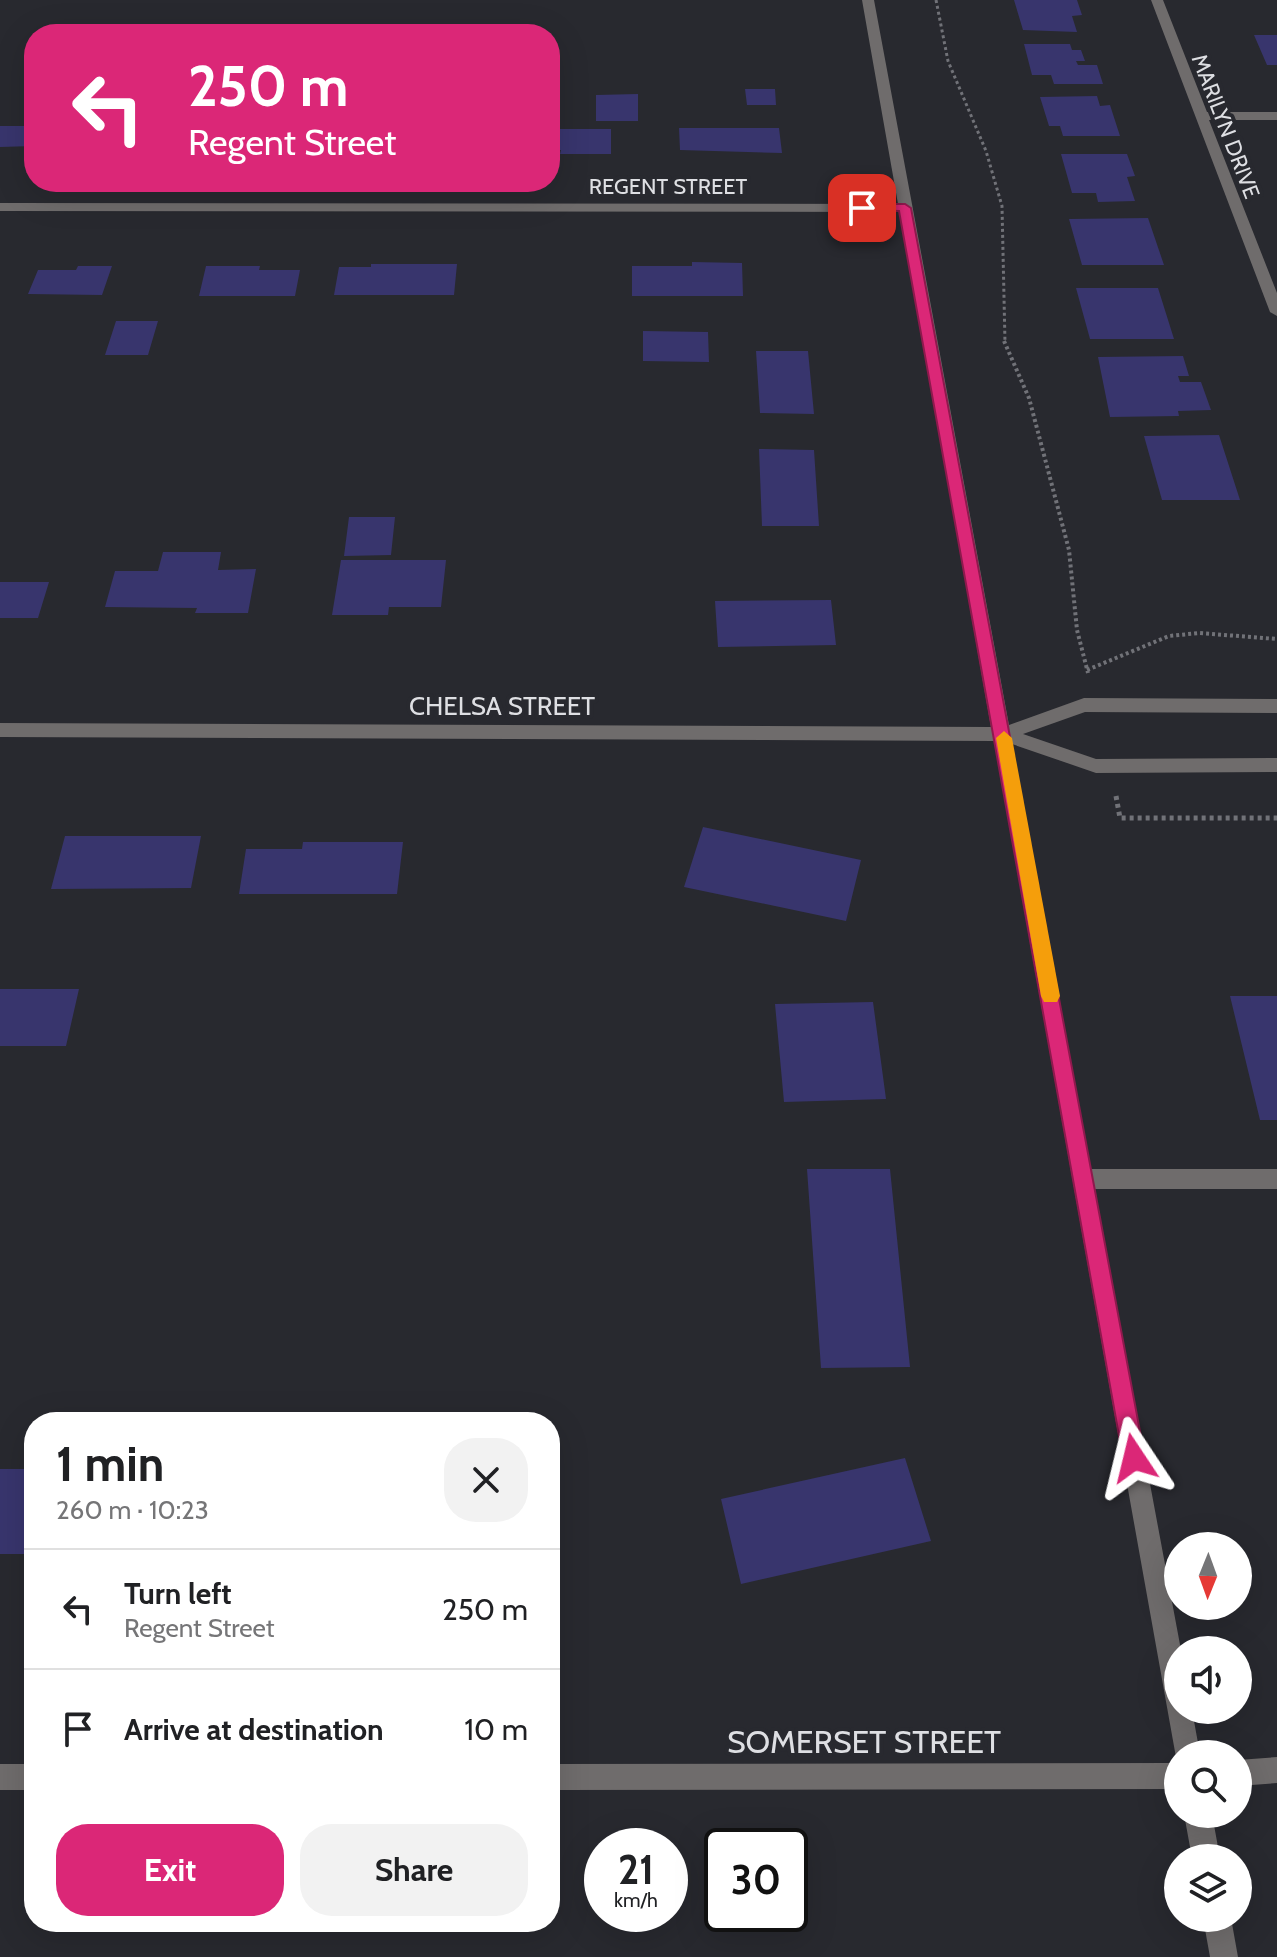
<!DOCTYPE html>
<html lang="en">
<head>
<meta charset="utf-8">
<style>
	:root { --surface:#fff; --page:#f2f2f2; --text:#202124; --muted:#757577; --line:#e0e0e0; --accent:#db2777 }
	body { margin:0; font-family:Cabin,sans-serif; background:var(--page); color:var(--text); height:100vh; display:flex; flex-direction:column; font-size:30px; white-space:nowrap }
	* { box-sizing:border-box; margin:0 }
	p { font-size:26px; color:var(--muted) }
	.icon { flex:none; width:44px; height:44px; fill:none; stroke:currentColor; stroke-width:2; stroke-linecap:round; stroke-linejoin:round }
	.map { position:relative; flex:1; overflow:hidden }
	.panel { position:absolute; left:24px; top:1412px; width:536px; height:520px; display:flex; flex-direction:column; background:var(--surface); border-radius:32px; box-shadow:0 8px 32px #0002 }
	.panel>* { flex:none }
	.top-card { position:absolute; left:24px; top:24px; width:536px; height:168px; border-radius:32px; box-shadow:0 8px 32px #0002; background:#db2777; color:#fff; overflow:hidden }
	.needle { width:52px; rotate:181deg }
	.controls { position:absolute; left:1164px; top:1532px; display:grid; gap:16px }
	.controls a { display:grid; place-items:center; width:88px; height:88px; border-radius:50%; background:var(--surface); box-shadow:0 8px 32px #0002; font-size:40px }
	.speed { position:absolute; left:584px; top:1828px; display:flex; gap:16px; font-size:40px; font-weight:700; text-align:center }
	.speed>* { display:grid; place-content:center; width:104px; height:104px; border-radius:50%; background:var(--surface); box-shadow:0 8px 32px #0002; line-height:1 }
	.speed small { font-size:20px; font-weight:400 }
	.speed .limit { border:4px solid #111; border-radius:12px; background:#fff; color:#111 }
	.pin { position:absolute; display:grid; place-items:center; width:68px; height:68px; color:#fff; margin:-34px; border-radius:16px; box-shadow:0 4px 12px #0006 }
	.me { position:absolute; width:88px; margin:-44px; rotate:350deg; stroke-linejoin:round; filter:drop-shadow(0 0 6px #0008) }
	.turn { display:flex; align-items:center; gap:28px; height:168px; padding:0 32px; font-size:36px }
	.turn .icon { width:104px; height:104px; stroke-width:2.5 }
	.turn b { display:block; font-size:56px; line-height:68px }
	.round { display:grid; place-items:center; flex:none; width:84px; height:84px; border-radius:32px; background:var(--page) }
	.head { display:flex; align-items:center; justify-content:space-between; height:136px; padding:0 32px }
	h1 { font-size:48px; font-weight:800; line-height:60px }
	.cta { display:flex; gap:16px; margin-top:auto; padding:16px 32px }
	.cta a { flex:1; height:92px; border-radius:32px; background:var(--accent); color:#fff; font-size:32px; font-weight:800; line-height:92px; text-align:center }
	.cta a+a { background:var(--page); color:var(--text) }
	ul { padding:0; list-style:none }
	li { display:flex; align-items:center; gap:24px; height:120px; padding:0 32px; border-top:2px solid var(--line) }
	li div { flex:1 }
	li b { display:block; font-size:30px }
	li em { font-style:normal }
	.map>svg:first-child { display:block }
	.building { fill:#38356d }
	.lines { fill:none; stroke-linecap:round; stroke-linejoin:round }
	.path-far2 { stroke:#717278; stroke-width:3; stroke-dasharray:3 3; stroke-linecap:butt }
	.path-far1 { stroke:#717278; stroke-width:4; stroke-dasharray:3 3; stroke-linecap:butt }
	.path { stroke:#717278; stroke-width:5; stroke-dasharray:4 4; stroke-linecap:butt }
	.minor { fill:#6f6c6c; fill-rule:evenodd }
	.route { fill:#db2777; stroke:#8e194d; stroke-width:2 }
	.slow { fill:#f59e0b }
	.labels { text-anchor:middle; stroke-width:8; stroke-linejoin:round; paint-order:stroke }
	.far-street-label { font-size:22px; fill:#dedfe3; stroke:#28292f }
	.street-label { font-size:26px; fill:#dedfe3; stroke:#28292f }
	.near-street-label { font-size:32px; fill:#dedfe3; stroke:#28292f }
</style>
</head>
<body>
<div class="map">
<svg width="1277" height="1957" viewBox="0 0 1277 1957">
	<rect width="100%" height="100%" fill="#28292f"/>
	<!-- building -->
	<path class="building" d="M 1014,0 L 1077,0 L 1082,15 L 1072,16 L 1077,32 L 1023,30 Z
		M 1254,35 L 1277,35 L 1277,65 L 1267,65 Z
		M 1024,44 L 1070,44 L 1072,50 L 1081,50 L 1085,61 L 1076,61 L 1078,65 L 1097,65 L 1103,84 L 1054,84 L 1051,75 L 1032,75 Z
		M 745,89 L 775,89 L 776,105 L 747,105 Z
		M 638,94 L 638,121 L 596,121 L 596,95 Z
		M 1097,96 L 1100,106 L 1110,105 L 1120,136 L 1063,136 L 1060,126 L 1049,126 L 1040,97 Z
		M 0,126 L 34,126 L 34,146 L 0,147 Z
		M 679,128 L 779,128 L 782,153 L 680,150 Z
		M 550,129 L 611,129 L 611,154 L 560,154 L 561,150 L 550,150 Z
		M 1061,154 L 1127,154 L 1135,176 L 1127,177 L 1135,201 L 1098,202 L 1096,193 L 1072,193 Z
		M 1148,218 L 1164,265 L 1082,265 L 1069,219 Z
		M 692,262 L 742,263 L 743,296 L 632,296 L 632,266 L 692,266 Z
		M 371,264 L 457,264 L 454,295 L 334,295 L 339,267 L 371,267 Z
		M 78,266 L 112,266 L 102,295 L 28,294 L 38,270 L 76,270 Z
		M 206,266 L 260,266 L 259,270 L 300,270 L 295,296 L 199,296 Z
		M 1076,288 L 1158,288 L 1174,339 L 1090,339 Z
		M 116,321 L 158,321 L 148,355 L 105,355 Z
		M 643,331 L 708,332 L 709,362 L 643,361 Z
		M 756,351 L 808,351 L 814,414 L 760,413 Z
		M 1183,356 L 1189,376 L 1178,376 L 1180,382 L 1201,382 L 1211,410 L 1178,411 L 1179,416 L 1110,417 L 1098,357 Z
		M 1219,435 L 1240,500 L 1162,500 L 1144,436 Z
		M 759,449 L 814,450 L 819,526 L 762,526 Z
		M 349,517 L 395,517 L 391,555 L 344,556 Z
		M 163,552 L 221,552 L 218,570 L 256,569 L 248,613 L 195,613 L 197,608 L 105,607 L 115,571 L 158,571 Z
		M 341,560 L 446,560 L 441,607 L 389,607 L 388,615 L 332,615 Z
		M 0,582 L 49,582 L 38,618 L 0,618 Z
		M 831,600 L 836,645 L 718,647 L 715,601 Z
		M 703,827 L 861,860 L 846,921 L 684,887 Z
		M 65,836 L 201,836 L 191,888 L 51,889 Z
		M 303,842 L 403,842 L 397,894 L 239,894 L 246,849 L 302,849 Z
		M 0,989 L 79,989 L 66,1046 L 0,1046 Z
		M 1230,996 L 1277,996 L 1277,1120 L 1260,1120 Z
		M 873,1002 L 886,1099 L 784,1102 L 775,1004 Z
		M 807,1169 L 890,1169 L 910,1367 L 821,1368 Z
		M 905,1458 L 931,1541 L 741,1584 L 721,1499 Z
		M 0,1469 L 34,1469 L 34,1554 L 0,1554 Z"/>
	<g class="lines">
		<!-- path-far2 -->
		<path class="path-far2" d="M 936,0 L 948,61 L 986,151 L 1002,206 L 1005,343"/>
		<!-- path-far1 -->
		<path class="path-far1" d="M 1004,341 L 1029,398 L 1069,550 L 1077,630 L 1088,673
			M 1087,670 L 1169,636 L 1199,633 L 1277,639"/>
		<!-- path -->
		<path class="path" d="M 1116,796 L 1120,818 L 1277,818"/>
		<!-- minor -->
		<path class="minor" d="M 862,0 L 874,0 L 1009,725 L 1084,698 L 1277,699 L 1277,713 L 1085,712 L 1023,734 L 1096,759 L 1277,758 L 1277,772 L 1096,773 L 1012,744 L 1091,1169 L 1277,1169 L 1277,1189 L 1095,1189 L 1181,1650 L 1178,1650 L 1178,1710 L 1192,1710 L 1200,1754 L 1178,1754 L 1178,1789 L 550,1790 L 550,1764 L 1177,1763 L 994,741 L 0,737 L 0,723 L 991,727 L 900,212 L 0,211 L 0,203 L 898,204 Z
			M 1151,0 L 1163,0 L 1207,112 L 1277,112 L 1277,120 L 1209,120 L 1277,293 L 1277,316 L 1270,312 Z
			M 1277,1757 L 1277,1783 L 1238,1786 L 1238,1760 Z
			M 0,1764 L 34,1764 L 34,1790 L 0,1790 Z
			M 1184,1814 L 1212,1814 L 1220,1858 L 1192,1858 Z
			M 1203,1918 L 1231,1918 L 1238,1957 L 1210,1957 Z"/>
	</g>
	<!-- route -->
	<path class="route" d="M 862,204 L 905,204 L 911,208 L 1145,1458 L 1141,1466 L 1134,1469 L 1126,1466 L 1123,1458 L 899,211 L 858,210 L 858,205 Z"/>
	<!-- slow -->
	<path class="slow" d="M 1004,731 L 1012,738 L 1060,996 L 1057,1002 L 1044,1002 L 1041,996 L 996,738 Z"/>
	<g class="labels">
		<!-- far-street labels -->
		<g class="far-street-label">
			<text transform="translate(1226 126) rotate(69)" y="8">MARILYN DRIVE</text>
			<text x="668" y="194">REGENT STREET</text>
		</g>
		<!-- street labels -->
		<g class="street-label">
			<text x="502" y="715">CHELSA STREET</text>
		</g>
		<!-- near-street labels -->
		<g class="near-street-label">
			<text x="864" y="1753">SOMERSET STREET</text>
		</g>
	</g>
</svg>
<div class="controls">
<a><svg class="needle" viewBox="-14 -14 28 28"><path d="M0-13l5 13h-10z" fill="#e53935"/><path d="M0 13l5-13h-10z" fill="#757577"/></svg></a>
<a><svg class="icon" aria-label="sound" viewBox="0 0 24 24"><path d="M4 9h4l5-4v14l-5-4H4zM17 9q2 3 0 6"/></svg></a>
<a><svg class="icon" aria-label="search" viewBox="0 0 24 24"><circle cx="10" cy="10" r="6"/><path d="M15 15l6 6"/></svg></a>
<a><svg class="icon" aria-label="layers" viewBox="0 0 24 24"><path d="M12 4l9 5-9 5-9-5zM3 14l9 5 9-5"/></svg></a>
</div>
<div class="speed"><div>21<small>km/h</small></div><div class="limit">30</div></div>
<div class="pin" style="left:862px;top:208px;background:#d93025"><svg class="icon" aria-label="arrive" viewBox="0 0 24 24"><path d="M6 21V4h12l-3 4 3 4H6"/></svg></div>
<svg class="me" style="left:1134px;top:1458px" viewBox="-20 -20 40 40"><path d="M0-17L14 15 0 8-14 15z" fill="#db2777" stroke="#fff" stroke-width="4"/></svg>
<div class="top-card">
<div class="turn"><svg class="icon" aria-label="left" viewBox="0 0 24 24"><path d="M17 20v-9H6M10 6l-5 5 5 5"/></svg><div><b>250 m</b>Regent Street</div></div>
</div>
<section class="panel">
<div class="head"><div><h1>1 min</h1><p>260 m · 10:23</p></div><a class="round"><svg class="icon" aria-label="close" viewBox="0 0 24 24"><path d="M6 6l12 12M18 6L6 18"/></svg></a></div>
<ul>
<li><svg class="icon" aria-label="left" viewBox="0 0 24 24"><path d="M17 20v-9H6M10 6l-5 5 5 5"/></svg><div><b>Turn left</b><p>Regent Street</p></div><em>250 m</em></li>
<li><svg class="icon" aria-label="arrive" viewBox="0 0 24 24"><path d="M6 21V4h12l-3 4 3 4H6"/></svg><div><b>Arrive at destination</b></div><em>10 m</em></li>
</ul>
<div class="cta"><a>Exit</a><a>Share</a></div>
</section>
</div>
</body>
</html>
